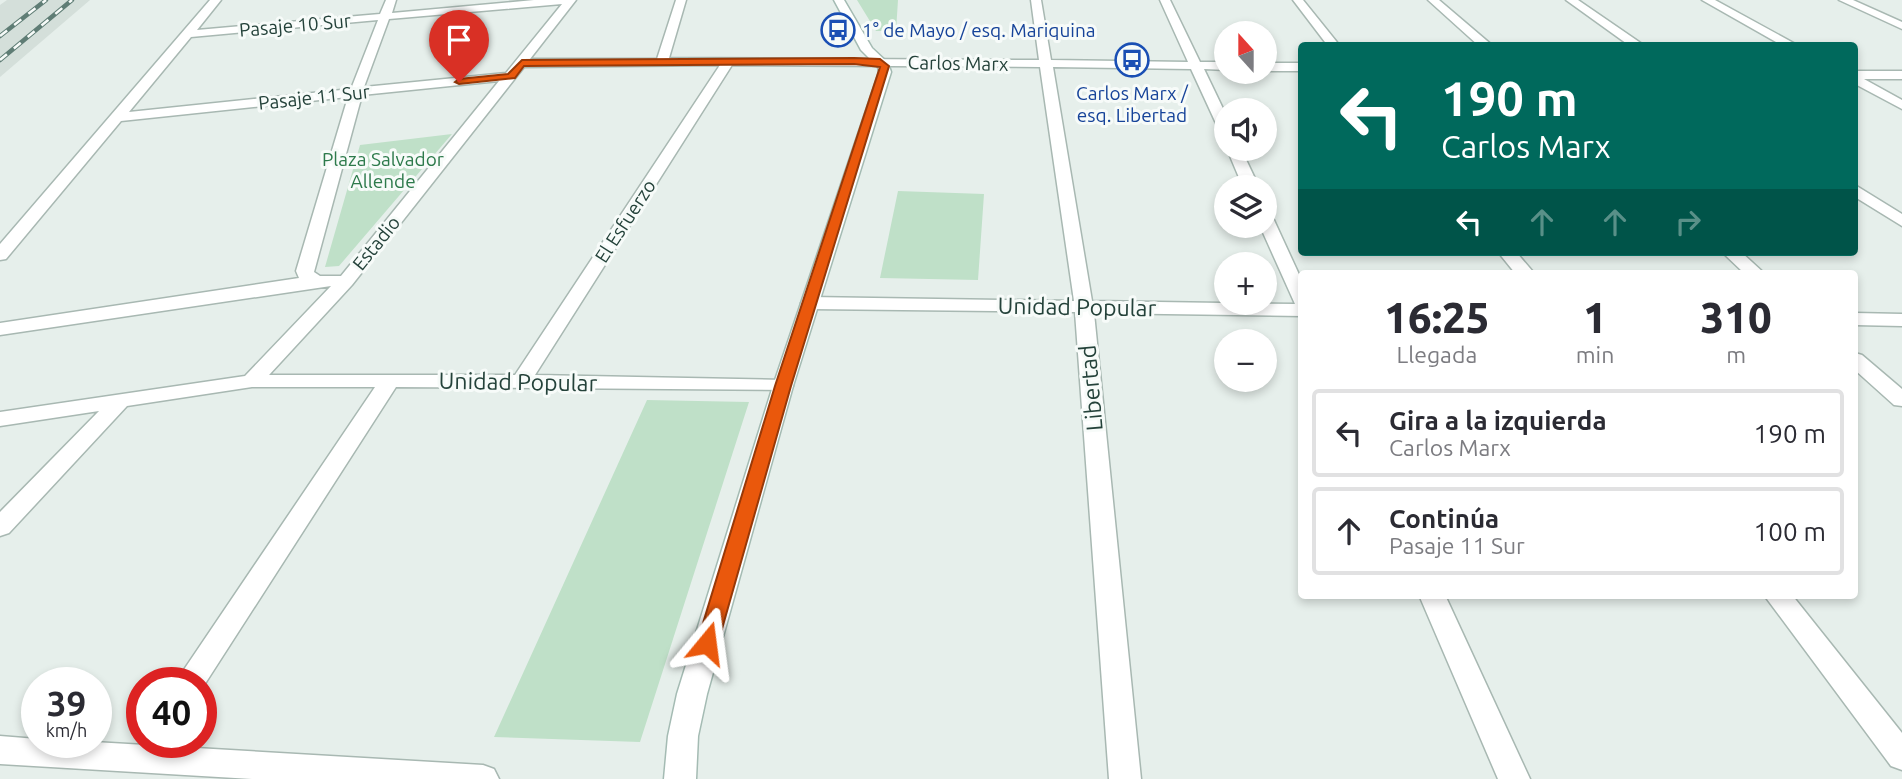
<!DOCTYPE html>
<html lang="es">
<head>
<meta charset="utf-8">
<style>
	:root { --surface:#fff; --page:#f2f2f3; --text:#2b2b33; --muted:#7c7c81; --line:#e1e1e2 }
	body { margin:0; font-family:Ubuntu,sans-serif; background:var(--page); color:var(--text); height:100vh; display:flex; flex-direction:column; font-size:26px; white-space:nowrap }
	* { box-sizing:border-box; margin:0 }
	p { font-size:23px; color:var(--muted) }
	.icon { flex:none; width:38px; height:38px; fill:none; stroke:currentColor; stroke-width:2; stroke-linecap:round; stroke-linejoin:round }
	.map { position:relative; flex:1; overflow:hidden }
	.sheet { position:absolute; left:1298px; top:270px; width:560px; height:329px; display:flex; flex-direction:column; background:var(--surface); border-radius:7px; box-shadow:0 4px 10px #0003 }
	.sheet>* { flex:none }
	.hud { position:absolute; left:1298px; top:42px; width:560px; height:214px; border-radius:7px; box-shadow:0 4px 10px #0003; background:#00695c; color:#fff; overflow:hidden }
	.needle { width:46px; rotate:339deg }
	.fabs { position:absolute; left:1214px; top:21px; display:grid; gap:14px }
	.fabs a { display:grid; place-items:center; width:63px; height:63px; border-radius:50%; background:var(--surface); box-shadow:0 4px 10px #0003; font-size:35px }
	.speed { position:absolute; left:21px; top:667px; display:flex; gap:14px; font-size:35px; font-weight:700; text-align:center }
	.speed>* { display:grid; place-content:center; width:91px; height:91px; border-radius:50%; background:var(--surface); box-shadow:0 4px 10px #0003; line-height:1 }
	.speed small { font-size:18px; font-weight:400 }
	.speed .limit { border:10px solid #d22; background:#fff; color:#111 }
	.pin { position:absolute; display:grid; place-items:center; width:60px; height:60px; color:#fff; margin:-72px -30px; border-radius:50% 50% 50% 0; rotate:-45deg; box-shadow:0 0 7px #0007 }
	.pin .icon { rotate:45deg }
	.me { position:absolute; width:77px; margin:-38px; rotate:16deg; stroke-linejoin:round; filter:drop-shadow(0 0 5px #0008) }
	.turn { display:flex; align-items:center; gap:24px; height:147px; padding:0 28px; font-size:32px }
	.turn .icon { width:91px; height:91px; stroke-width:2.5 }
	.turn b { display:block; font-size:49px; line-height:60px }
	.lanes { display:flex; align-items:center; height:66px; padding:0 28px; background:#0003; justify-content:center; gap:35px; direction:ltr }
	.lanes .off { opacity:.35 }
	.eta { display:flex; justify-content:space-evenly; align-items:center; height:119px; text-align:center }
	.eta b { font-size:42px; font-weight:800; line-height:49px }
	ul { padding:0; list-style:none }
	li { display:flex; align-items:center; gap:21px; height:88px; margin:0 14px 10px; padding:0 14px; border:4px solid var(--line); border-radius:7px }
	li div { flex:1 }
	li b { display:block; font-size:26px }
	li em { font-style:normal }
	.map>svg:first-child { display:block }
	.built { fill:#d4dfda }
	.green { fill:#bfe0c8 }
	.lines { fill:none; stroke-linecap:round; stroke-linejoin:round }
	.street-casing { stroke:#a8b8b2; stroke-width:3 }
	.secondary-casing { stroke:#a4bbb3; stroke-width:3 }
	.street { fill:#fff; fill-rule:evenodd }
	.secondary { fill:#fff; fill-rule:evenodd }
	.rail-casing { stroke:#5f7d75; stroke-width:4.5 }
	.rail { stroke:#f7fbf9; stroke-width:2.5; stroke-dasharray:9; stroke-linecap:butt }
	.route { fill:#ea580c; stroke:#983908; stroke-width:2 }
	.labels { text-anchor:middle; stroke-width:6; stroke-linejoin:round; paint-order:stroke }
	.far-street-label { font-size:19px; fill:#24423a; stroke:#f7fbf9 }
	.far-transit-label { font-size:19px; fill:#164399; stroke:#f7fbf9; text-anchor:start }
	.far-park-label { font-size:19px; fill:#2d7a4b; stroke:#f7fbf9 }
	.street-label { font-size:23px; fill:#24423a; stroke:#f7fbf9 }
</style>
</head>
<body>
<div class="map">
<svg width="1902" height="779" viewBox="0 0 1902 779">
	<rect width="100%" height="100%" fill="#e6efeb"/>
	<!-- built -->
	<path class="built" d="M 7,0 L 90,0 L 0,77 L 0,5 Z"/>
	<!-- green -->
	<path class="green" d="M 857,0 L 898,0 L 896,31 L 876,31 Z
		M 452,134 L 339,266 L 325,267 L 360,145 Z
		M 898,191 L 984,194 L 978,280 L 880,278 Z
		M 647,400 L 749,402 L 640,742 L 494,737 Z"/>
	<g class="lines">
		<defs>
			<path id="street" d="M 210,0 L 221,0 L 197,30 L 380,14 L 386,0 L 396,0 L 392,13 L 534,0 L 576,0 L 530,59 L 657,59 L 676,0 L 686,0 L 669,58 L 1039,60 L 1031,0 L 1041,0 L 1051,60 L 1188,62 L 1160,0 L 1170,0 L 1200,62 L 1227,62 L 1227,70 L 1204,69 L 1227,117 L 1227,136 L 1220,132 L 1191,69 L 1053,67 L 1092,301 L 1295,304 L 1260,226 L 1265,226 L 1265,213 L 1273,218 L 1302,281 L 1302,316 L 1094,313 L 1141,779 L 1109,779 L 1075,312 L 810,309 L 801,303 L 810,297 L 1074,301 L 1040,67 L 732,65 L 535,375 L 783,380 L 790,382 L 793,386 L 790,390 L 396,387 L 201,690 L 201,682 L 177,682 L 181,674 L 375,387 L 252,387 L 127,406 L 9,533 L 0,536 L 0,512 L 99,411 L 0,426 L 0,412 L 245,376 L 331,286 L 0,335 L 0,323 L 299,278 L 296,271 L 348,97 L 121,121 L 6,259 L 0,260 L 0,244 ZM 562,4 L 506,73 L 364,87 L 389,19 ZM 378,20 L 351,89 L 129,112 L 191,37 ZM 720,65 L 515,375 L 269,375 L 352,285 L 524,67 ZM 499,81 L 341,276 L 320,276 L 314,272 L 362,95 Z
				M 1293,0 L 1303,0 L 1340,46 L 1328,46 Z
				M 1428,0 L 1439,0 L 1493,46 L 1479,46 Z
				M 1566,0 L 1578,0 L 1645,46 L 1630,46 Z
				M 1702,0 L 1715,0 L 1799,46 L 1783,46 Z
				M 1839,0 L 1853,0 L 1902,22 L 1902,29 Z
				M 1265,63 L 1302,63 L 1302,71 L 1265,71 Z
				M 1855,71 L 1902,71 L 1902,79 L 1864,79 L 1902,100 L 1902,109 L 1855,84 Z
				M 1227,149 L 1241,149 L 1259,187 L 1243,187 Z
				M 1855,185 L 1902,214 L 1902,226 L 1855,197 Z
				M 1498,252 L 1516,252 L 1534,273 L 1515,273 Z
				M 1722,252 L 1741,252 L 1764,273 L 1744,273 Z
				M 1855,313 L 1902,314 L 1902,326 L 1855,325 Z
				M 1855,353 L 1862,355 L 1902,389 L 1902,406 L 1894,405 L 1855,370 Z
				M 1419,595 L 1445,595 L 1530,779 L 1498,779 Z
				M 1764,595 L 1792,595 L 1902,733 L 1902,770 L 1891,766 Z
				M 0,736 L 37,739 L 37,742 L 94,742 L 483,765 L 494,769 L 499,779 L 252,779 L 0,764 Z"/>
			<path id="secondary" d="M 834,0 L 844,0 L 872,48 L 888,63 L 891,72 L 793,386 L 707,694 L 698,736 L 696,779 L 664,779 L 668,736 L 677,694 L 773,386 L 879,72 L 878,67 L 861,50 Z"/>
		</defs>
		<!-- street casing -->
		<use href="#street" class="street-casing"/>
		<!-- secondary casing -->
		<use href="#secondary" class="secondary-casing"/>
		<!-- street -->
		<use href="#street" class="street"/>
		<!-- secondary -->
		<use href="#secondary" class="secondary"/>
		<defs>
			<path id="rail" d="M 0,36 L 46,0
				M 0,60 L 72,0"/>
		</defs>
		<!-- rail casing -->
		<use href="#rail" class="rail-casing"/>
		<!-- rail -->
		<use href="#rail" class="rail"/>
	</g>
	<!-- route -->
	<path class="route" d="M 854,58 L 880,59 L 889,66 L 791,386 L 718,643 L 715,649 L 707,652 L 700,649 L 697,643 L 775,386 L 880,67 L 854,64 L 524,66 L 515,78 L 459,84 L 455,82 L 459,79 L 508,74 L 522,60 Z"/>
	<!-- icons -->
	<defs>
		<symbol id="bus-ring" viewBox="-11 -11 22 22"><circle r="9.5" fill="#f7fbf9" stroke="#1a4fb4" stroke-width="1.5"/><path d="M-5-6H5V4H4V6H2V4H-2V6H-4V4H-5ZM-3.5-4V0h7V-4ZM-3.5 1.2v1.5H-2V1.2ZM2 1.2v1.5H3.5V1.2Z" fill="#1a4fb4"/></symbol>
	</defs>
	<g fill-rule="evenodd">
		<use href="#bus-ring" x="819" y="11" width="38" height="38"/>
		<use href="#bus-ring" x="1113" y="41" width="38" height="38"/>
	</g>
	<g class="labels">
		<!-- far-street labels -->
		<g class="far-street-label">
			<text transform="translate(295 25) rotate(-5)" y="7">Pasaje 10 Sur</text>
			<text transform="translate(958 63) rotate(1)" y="7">Carlos Marx</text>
			<text transform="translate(314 97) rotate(-6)" y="7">Pasaje 11 Sur</text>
			<text transform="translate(625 221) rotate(-57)" y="7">El Esfuerzo</text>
			<text transform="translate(376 243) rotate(-51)" y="7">Estadio</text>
		</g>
		<!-- far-transit labels -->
		<g class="far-transit-label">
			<text x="862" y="37">1° de Mayo / esq. Mariquina</text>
			<text x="1132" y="100" text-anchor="middle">Carlos Marx /<tspan x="1132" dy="22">esq. Libertad</tspan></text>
		</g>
		<!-- far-park labels -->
		<g class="far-park-label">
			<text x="383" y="166">Plaza Salvador<tspan x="383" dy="22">Allende</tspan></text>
		</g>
		<!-- street labels -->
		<g class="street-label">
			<text transform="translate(1077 307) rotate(1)" y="8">Unidad Popular</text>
			<text transform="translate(518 382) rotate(1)" y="8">Unidad Popular</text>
			<text transform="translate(1091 388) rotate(-95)" y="8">Libertad</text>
		</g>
	</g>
</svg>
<div class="fabs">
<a><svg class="needle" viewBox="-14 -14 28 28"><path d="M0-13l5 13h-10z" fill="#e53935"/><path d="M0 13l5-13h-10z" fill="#7c7c81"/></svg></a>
<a><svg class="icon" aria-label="sound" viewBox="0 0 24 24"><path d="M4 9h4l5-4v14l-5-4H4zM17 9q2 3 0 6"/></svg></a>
<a><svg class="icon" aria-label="layers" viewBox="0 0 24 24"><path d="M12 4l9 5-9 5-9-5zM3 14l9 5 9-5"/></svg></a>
<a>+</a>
<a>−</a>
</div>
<div class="speed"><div>39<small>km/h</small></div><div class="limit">40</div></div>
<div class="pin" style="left:459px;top:82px;background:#d93025"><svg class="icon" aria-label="arrive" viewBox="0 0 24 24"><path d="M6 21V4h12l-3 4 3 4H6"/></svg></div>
<svg class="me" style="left:707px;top:643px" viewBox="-20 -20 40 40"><path d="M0-17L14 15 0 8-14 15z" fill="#ea580c" stroke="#fff" stroke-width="4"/></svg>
<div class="hud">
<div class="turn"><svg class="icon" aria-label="left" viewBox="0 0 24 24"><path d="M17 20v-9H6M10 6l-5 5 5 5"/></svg><div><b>190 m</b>Carlos Marx</div></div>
<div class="lanes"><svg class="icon" aria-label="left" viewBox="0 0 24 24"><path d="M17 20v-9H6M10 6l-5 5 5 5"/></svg><svg class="icon off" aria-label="ahead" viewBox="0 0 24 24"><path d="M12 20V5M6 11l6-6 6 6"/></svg><svg class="icon off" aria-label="ahead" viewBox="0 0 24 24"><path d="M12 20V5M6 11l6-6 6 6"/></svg><svg class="icon off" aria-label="right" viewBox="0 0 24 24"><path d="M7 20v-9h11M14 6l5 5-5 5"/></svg></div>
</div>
<section class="sheet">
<div class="eta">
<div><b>16:25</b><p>Llegada</p></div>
<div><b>1</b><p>min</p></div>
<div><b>310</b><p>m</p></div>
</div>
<ul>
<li><svg class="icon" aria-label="left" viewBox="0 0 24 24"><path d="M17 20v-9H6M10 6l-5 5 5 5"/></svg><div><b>Gira a la izquierda</b><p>Carlos Marx</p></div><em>190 m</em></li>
<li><svg class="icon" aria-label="ahead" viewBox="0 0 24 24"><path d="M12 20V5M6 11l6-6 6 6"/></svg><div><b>Continúa</b><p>Pasaje 11 Sur</p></div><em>100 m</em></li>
</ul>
</section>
</div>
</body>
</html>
